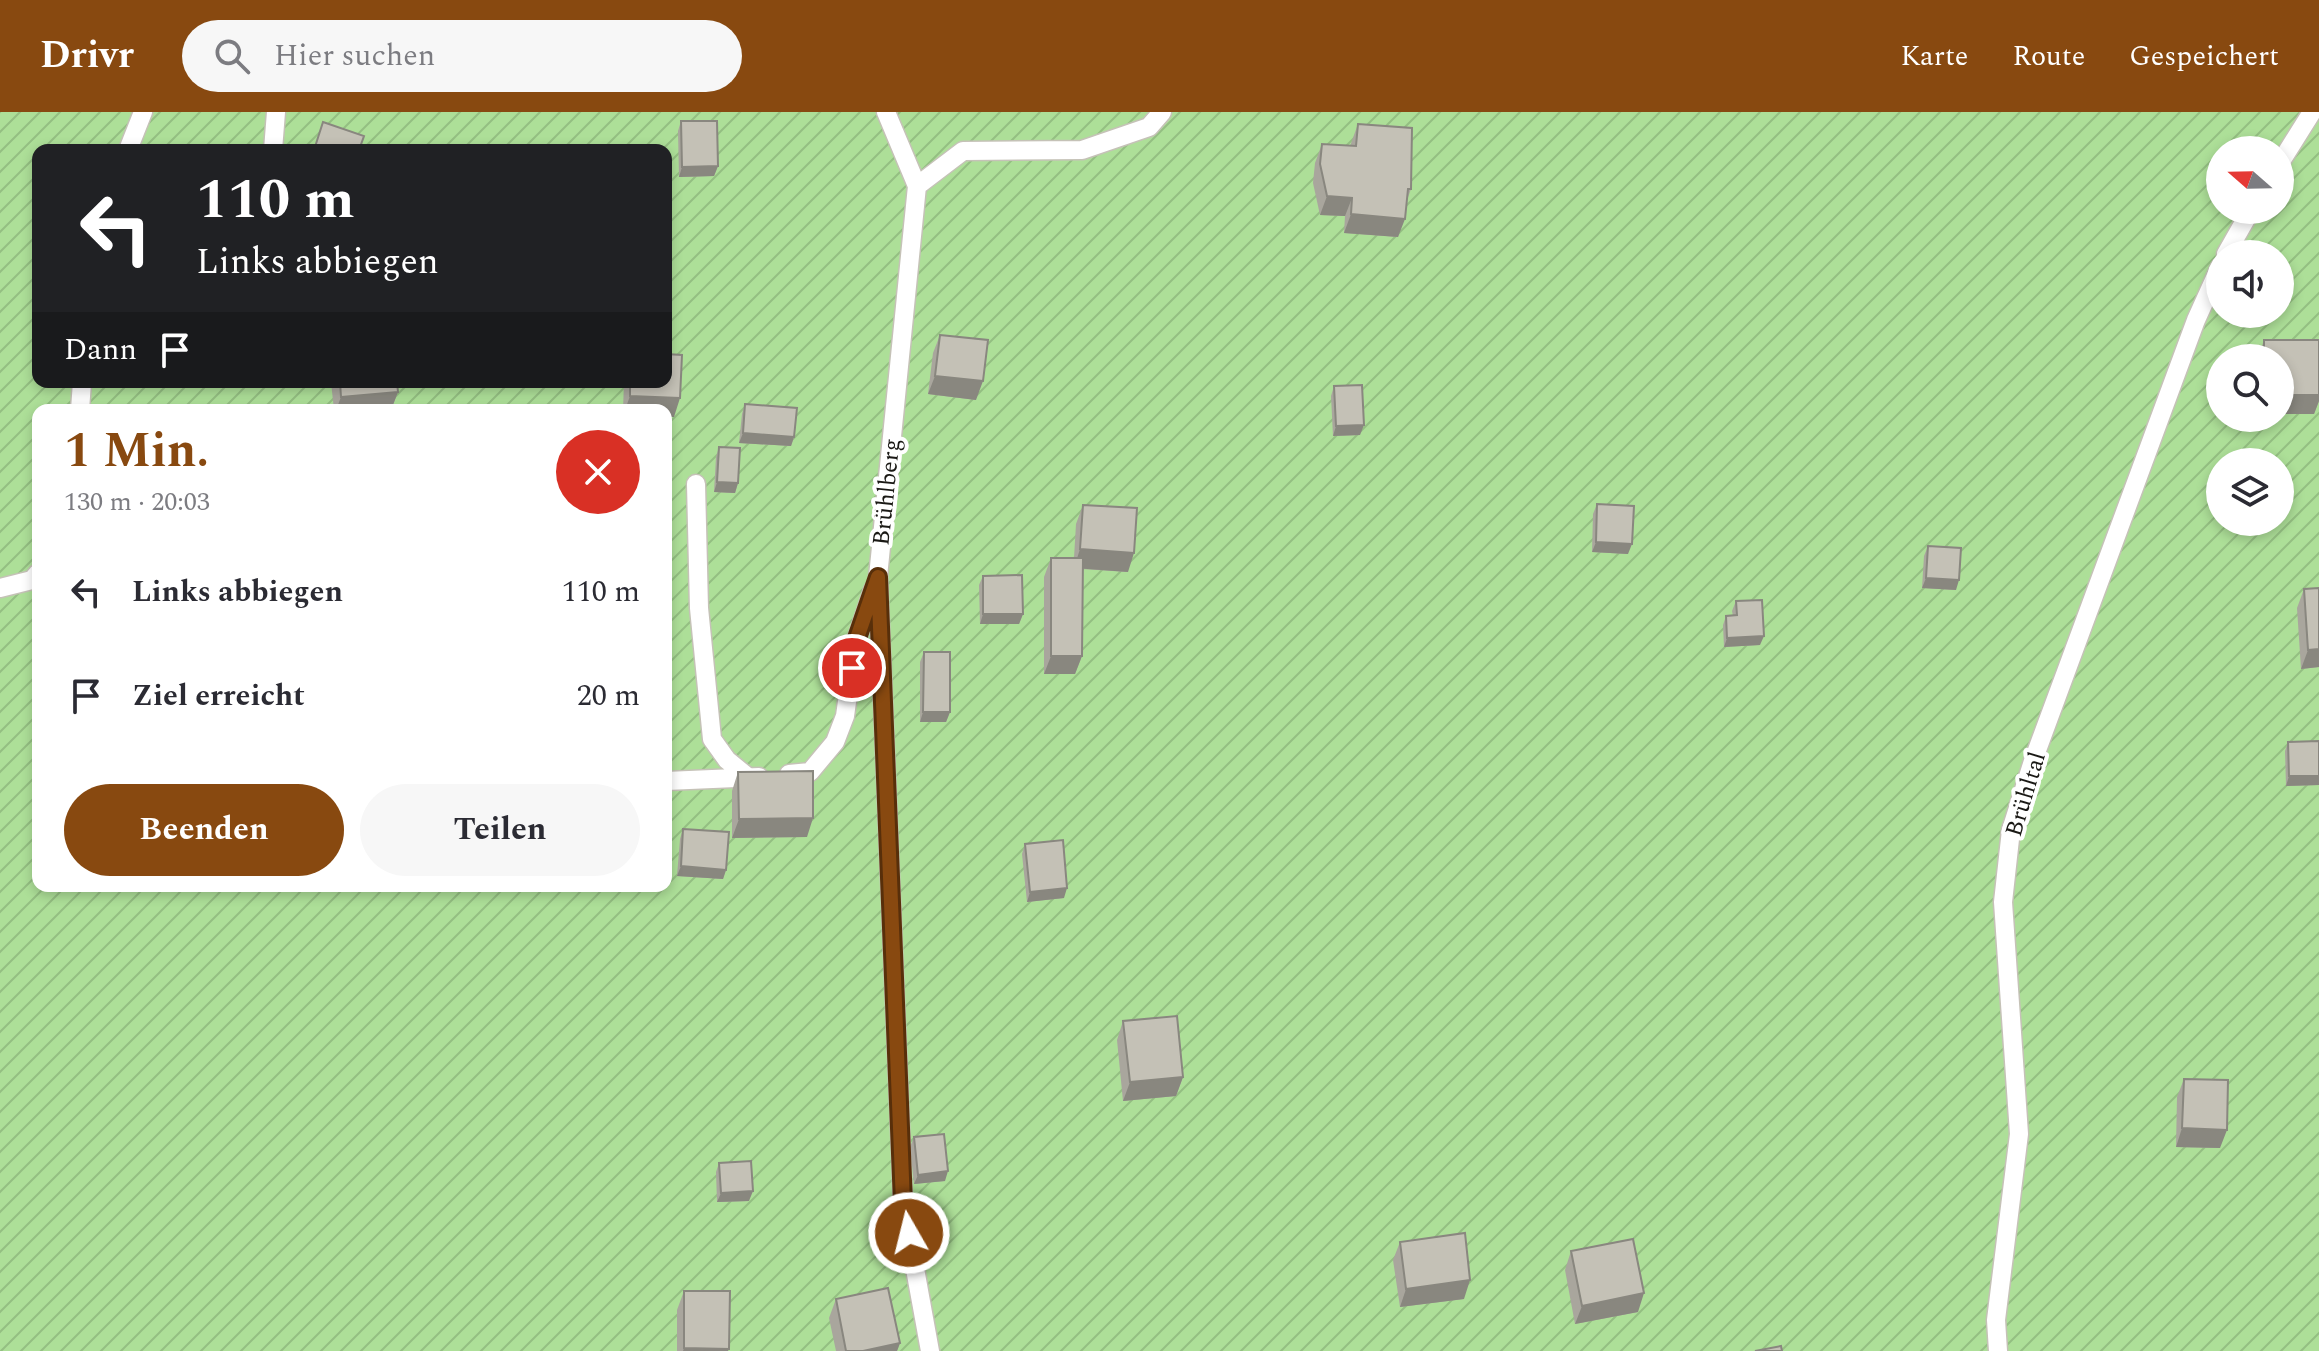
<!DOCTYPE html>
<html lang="de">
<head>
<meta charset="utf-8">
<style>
	:root { --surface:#fff; --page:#f7f7f7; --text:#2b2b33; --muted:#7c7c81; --accent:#884910 }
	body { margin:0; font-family:Spectral,serif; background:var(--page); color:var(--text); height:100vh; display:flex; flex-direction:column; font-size:30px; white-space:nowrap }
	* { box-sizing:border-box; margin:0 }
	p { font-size:26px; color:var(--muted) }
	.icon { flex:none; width:44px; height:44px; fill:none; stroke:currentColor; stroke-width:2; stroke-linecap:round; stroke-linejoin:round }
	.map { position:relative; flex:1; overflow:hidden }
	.side { position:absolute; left:32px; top:292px; width:640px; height:488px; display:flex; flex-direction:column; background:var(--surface); border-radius:16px; box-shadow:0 4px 12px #0003 }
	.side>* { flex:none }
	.guide { position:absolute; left:32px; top:32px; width:640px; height:244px; border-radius:16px; box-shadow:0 4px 12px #0003; background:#202124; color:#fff; overflow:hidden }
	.needle { width:52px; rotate:290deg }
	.controls { position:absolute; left:2206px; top:24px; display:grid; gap:16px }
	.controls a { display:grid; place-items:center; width:88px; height:88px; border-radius:50%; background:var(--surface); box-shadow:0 4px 12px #0003; font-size:40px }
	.pin { position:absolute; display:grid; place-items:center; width:68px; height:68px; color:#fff; margin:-34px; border:4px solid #fff; border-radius:50%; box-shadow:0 2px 8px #0007 }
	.me { position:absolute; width:88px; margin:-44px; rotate:352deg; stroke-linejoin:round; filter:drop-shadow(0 0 6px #0008) }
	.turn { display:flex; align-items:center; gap:28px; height:168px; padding:0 32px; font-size:36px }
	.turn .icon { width:104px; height:104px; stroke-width:2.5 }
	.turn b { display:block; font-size:56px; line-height:68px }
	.then { display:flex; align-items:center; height:76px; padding:0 32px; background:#0003; gap:16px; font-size:30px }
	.round { display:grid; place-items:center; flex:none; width:84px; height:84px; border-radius:42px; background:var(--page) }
	.overview { display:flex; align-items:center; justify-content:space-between; height:136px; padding:0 32px }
	h1 { font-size:48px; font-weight:700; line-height:60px; color:var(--accent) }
	.primary-button { display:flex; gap:16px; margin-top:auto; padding:16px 32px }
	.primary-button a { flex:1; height:92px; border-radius:48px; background:var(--accent); color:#fff; font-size:32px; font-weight:700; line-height:92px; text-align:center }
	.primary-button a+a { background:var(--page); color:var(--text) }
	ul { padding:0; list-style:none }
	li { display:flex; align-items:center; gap:24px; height:104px; padding:0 32px }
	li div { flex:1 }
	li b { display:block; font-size:30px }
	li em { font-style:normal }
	header { display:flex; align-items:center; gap:48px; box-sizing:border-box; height:112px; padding:0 40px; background:var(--accent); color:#fff }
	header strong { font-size:38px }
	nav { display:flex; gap:44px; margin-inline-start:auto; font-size:28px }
	.search { width:560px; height:72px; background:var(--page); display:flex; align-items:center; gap:20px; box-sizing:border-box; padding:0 28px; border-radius:44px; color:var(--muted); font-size:30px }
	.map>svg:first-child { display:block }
	.garden { fill:url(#garden-furrows); fill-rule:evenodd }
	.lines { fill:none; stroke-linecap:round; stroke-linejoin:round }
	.service-casing { stroke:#c5c2b7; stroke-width:21 }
	.service { stroke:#fff; stroke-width:18 }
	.wall { fill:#a9a69d }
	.shaded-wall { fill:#89877f }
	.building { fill:#c4c1b6; stroke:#89877f; stroke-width:2 }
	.route-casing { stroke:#582f0a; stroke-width:20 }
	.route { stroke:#884910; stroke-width:14 }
	.labels { text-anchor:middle; stroke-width:8; stroke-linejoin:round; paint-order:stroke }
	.street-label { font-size:24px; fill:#1a1915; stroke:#fff }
</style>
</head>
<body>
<header>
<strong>Drivr</strong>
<div class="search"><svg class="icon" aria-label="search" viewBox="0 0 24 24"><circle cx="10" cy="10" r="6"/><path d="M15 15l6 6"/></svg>Hier suchen</div>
<nav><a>Karte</a><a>Route</a><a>Gespeichert</a></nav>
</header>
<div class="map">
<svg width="2319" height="1239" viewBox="0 0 2319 1239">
	<defs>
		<pattern id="garden-furrows" width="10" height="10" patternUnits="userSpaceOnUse" patternTransform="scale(2)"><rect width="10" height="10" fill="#addf98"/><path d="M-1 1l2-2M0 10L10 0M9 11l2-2" fill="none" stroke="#94bf82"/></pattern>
	</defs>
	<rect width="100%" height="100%" fill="#f1eee3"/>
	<!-- garden -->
	<path class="garden" d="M 0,0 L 2319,0 L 2319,1239 L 0,1239 ZM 38,38 L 666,38 L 666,270 L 38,270 ZM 2220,38 L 2280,38 L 2280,98 L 2220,98 ZM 2220,142 L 2280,142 L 2280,202 L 2220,202 ZM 2220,246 L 2280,246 L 2280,306 L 2220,306 ZM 38,298 L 666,298 L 666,774 L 38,774 ZM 2220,350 L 2280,350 L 2280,410 L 2220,410 Z"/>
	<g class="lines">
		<defs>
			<path id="service" d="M 886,0 L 917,74
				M 128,38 L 143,0
				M 273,38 L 276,0
				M 2280,51 L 2312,0
				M 2226,142 L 2251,98
				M 80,298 L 82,270
				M 696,372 L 699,496 L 712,627 L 727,648 L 749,666
				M 0,476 L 32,468 L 38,461
				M 789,662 L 810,660 L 835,630 L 845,604 L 855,532 L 873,478
				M 666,669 L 759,665
				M 930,1239 L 903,1091 L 878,465 L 917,74 L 963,39 L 1082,38 L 1149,15 L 1162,0
				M 1998,1239 L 1996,1208 L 2019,1022 L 2003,790 L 2011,718 L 2033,649 L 2196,208 L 2220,155"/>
		</defs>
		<!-- service casing -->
		<use href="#service" class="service-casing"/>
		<!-- service -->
		<use href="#service" class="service"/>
	</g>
	<!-- wall -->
	<path class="wall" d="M 681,9 L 718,54 L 714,64 L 679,65 L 678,19 Z
		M 1358,12 L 1411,77 L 1407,88 L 1398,125 L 1344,121 L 1345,104 L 1320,103 L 1313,71 L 1315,51 L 1322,32 L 1350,34 Z
		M 940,223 L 976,288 L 928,282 L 933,241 Z
		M 2264,228 L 2319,228 L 2319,289 L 2314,302 L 2280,302 L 2280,246 L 2258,246 Z
		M 331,270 L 397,270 L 398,280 L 391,298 L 334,298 Z
		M 624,270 L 666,270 L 674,305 L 666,305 L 666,298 L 623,298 Z
		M 1334,274 L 1360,323 L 1333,324 L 1331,284 Z
		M 745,292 L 794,325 L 791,334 L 739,331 L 742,302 Z
		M 719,335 L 738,371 L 735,381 L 714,380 L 716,345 Z
		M 1597,392 L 1628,442 L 1592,440 L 1593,402 Z
		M 1083,393 L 1128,460 L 1082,457 L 1082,544 L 1075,562 L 1044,562 L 1044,465 L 1051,446 L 1074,446 L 1076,412 Z
		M 1928,434 L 1956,478 L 1922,476 L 1924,444 Z
		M 983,464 L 1023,502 L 1019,512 L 980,512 L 979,473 Z
		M 2304,477 L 2319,555 L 2301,557 L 2297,496 Z
		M 1736,489 L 1760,533 L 1724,535 L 1723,513 L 1726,504 L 1733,504 L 1732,499 Z
		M 924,540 L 950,600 L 946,610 L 920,610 L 920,550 Z
		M 2319,629 L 2319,673 L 2286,674 L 2285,639 L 2288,630 Z
		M 738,660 L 807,725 L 732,726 L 732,679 Z
		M 683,717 L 726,758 L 723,767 L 677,764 L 680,727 Z
		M 1025,732 L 1064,786 L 1027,790 L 1022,742 Z
		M 1123,909 L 1183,965 L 1176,984 L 1123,989 L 1117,928 Z
		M 2184,967 L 2220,1036 L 2176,1035 L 2177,985 Z
		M 914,1025 L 945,1069 L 914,1072 L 910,1035 Z
		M 719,1051 L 749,1089 L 717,1090 L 716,1060 Z
		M 1400,1130 L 1464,1187 L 1400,1195 L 1393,1148 Z
		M 1571,1139 L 1638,1200 L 1575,1212 L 1565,1158 Z
		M 684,1179 L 728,1239 L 677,1239 L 677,1198 Z
		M 836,1187 L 900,1231 L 897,1239 L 836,1239 L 829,1206 Z"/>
	<!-- shaded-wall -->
	<path class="shaded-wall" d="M 718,54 L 714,64 L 679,65 L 682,55 Z
		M 1327,84 L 1352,86 L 1345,104 L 1320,103 Z
		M 1351,102 L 1405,107 L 1398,125 L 1344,121 Z
		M 935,264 L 983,269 L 976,288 L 928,282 Z
		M 398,280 L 391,298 L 336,298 L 341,285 Z
		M 2280,283 L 2319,283 L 2319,289 L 2314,302 L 2280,302 Z
		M 630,284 L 680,286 L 674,305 L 666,305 L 666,298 L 625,298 Z
		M 1364,313 L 1360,323 L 1333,324 L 1336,314 Z
		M 743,321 L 794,325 L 791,334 L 739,331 Z
		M 717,370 L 738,371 L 735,381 L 714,380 Z
		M 1596,430 L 1632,432 L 1628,442 L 1592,440 Z
		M 1080,437 L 1134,441 L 1128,460 L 1074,456 Z
		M 1926,466 L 1959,468 L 1956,478 L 1922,476 Z
		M 983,502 L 1023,502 L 1019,512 L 980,512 Z
		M 1764,524 L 1760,533 L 1724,535 L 1727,526 Z
		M 2319,537 L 2319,555 L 2301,557 L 2308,538 Z
		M 1051,544 L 1082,544 L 1075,562 L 1044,562 Z
		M 923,600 L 950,600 L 946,610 L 920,610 Z
		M 2289,664 L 2319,664 L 2319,673 L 2286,674 Z
		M 813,706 L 807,725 L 732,726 L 739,707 Z
		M 681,754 L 726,758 L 723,767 L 677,764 Z
		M 1067,776 L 1064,786 L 1027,790 L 1030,780 Z
		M 1183,965 L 1176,984 L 1123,989 L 1130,970 Z
		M 2182,1016 L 2227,1018 L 2220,1036 L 2176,1035 Z
		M 948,1059 L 945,1069 L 914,1072 L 918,1063 Z
		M 753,1079 L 749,1089 L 717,1090 L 721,1081 Z
		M 1470,1168 L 1464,1187 L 1400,1195 L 1406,1177 Z
		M 1644,1181 L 1638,1200 L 1575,1212 L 1582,1194 Z
		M 900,1231 L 897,1239 L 863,1239 Z
		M 684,1236 L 729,1237 L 728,1239 L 683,1239 Z"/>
	<!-- building -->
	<path class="building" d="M 681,9 L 717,9 L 718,54 L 682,55 Z
		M 323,10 L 364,24 L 359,38 L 314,38 Z
		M 1358,12 L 1412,16 L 1411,77 L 1408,77 L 1405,107 L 1351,102 L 1352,86 L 1327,84 L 1320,52 L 1322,32 L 1356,34 Z
		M 940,223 L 988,228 L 983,269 L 935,264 Z
		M 2264,228 L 2319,228 L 2319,283 L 2280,283 L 2280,246 L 2264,246 Z
		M 666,242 L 682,243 L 680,286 L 630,284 L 630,270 L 666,270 Z
		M 340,270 L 397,270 L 398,280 L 341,285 Z
		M 1362,273 L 1364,313 L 1336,314 L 1334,274 Z
		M 745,292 L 797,296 L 794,325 L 743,321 Z
		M 719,335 L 740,336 L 738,371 L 717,370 Z
		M 1597,392 L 1634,394 L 1632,432 L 1596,430 Z
		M 1083,393 L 1137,396 L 1134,441 L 1080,437 Z
		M 1928,434 L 1961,436 L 1959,468 L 1926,466 Z
		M 1051,446 L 1083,446 L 1082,544 L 1051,544 Z
		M 1022,463 L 1023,502 L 983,502 L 983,464 Z
		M 2319,476 L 2319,537 L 2308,538 L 2304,477 Z
		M 1762,488 L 1764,524 L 1727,526 L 1726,504 L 1737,503 L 1736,489 Z
		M 924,540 L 950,540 L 950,600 L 923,600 Z
		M 2319,629 L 2319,664 L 2289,664 L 2288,630 Z
		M 813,659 L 813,706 L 739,707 L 738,660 Z
		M 683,717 L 729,720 L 726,758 L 681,754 Z
		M 1063,728 L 1067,776 L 1030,780 L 1025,732 Z
		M 1177,904 L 1183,965 L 1130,970 L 1123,909 Z
		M 2184,967 L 2228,968 L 2227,1018 L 2182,1016 Z
		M 944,1022 L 948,1059 L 918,1063 L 914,1025 Z
		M 751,1049 L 753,1079 L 721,1081 L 719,1051 Z
		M 1465,1121 L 1470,1168 L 1406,1177 L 1400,1130 Z
		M 1633,1127 L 1644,1181 L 1582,1194 L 1571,1139 Z
		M 888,1176 L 900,1231 L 863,1239 L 846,1239 L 836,1187 Z
		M 684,1179 L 730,1179 L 729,1237 L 684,1236 Z
		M 1781,1234 L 1782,1239 L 1755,1239 Z"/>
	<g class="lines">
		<defs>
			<path id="route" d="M 852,556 L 855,532 L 878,465 L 903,1091 L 909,1121"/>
		</defs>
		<!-- route casing -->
		<use href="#route" class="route-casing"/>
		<!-- route -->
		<use href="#route" class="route"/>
	</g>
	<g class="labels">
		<!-- street labels -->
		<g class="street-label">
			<text transform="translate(886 380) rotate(-84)" y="8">Brühlberg</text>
			<text transform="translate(2025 682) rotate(-73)" y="8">Brühltal</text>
		</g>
	</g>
</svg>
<div class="controls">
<a><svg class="needle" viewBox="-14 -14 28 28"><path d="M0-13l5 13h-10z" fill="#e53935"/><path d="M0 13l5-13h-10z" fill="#7c7c81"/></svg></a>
<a><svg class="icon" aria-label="sound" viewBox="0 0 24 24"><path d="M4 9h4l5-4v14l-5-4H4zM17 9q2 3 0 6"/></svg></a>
<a><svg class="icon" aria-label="search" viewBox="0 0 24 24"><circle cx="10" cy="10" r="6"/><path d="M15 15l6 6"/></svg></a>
<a><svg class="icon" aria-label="layers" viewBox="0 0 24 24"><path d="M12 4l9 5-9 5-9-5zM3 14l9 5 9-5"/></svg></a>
</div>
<div class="pin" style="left:852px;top:556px;background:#d93025"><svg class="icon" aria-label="arrive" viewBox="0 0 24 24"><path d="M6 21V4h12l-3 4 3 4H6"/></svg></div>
<svg class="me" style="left:909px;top:1121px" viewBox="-20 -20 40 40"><circle r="17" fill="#884910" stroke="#fff" stroke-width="3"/><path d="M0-11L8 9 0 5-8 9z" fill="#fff"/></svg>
<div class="guide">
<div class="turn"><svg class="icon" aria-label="left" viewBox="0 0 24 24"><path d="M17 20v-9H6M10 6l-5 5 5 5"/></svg><div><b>110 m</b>Links abbiegen</div></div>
<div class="then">Dann<svg class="icon" aria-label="arrive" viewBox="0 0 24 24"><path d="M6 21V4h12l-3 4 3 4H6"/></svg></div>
</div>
<section class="side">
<div class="overview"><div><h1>1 Min.</h1><p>130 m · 20:03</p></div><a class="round" style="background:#d93025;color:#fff"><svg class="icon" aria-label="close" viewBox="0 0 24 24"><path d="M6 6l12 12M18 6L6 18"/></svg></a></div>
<ul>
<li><svg class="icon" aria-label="left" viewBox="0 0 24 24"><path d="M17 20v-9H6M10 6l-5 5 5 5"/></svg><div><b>Links abbiegen</b></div><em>110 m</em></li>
<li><svg class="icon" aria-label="arrive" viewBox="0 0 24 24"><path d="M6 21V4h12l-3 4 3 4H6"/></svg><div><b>Ziel erreicht</b></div><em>20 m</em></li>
</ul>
<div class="primary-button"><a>Beenden</a><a>Teilen</a></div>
</section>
</div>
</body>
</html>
